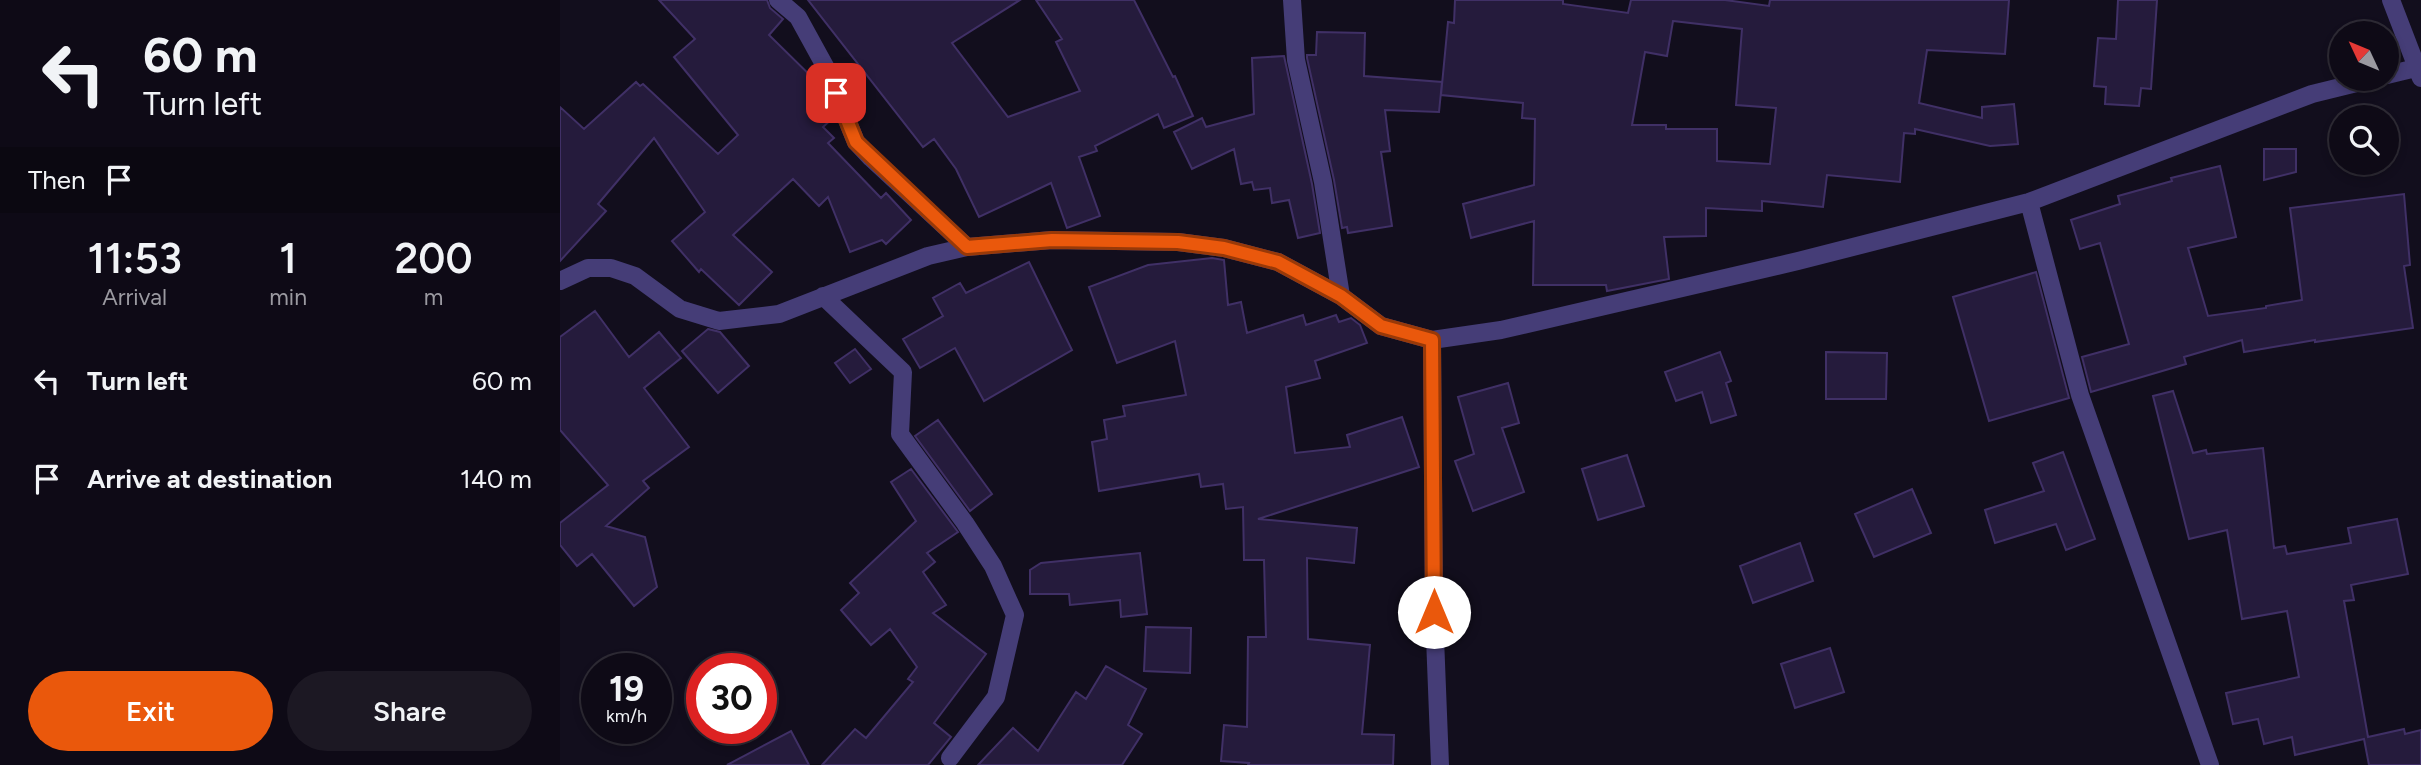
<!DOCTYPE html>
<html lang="en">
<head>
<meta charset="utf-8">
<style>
	:root { --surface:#0e0a16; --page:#1c1823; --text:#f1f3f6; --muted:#9b9aa1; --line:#2e2b35; --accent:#ea580c }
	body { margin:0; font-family:Figtree,sans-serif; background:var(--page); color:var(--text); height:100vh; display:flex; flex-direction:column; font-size:26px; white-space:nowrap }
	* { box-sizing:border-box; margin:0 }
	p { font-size:23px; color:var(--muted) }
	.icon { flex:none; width:38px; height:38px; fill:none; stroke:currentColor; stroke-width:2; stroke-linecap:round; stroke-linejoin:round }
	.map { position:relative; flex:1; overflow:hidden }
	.drawer { display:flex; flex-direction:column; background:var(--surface); width:560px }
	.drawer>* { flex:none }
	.banner { background:#0e0a16; color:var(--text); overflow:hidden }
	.needle { width:46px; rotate:314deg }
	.tools { position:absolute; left:1769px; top:21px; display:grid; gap:14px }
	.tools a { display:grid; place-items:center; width:70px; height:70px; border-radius:50%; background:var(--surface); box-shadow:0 4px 10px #0003,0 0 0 2px var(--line); font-size:35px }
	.speed { position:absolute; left:21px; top:653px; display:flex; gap:14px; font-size:35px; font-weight:700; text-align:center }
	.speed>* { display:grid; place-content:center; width:91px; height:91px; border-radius:50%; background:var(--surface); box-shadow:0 4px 10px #0003,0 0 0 2px var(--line); line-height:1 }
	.speed small { font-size:18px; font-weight:400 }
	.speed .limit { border:10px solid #d22; background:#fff; color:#111 }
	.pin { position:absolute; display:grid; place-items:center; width:60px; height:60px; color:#fff; margin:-30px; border-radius:14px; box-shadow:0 4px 10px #0006 }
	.me { position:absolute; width:77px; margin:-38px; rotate:0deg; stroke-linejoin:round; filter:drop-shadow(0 0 5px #0008) }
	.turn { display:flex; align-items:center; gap:24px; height:147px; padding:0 28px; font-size:32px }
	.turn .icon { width:91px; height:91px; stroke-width:2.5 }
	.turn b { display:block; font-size:49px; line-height:60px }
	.then { display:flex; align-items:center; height:66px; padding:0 28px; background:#0003; gap:14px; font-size:26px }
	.eta { display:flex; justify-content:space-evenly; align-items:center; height:119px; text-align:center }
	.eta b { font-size:42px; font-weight:600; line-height:49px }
	.action { display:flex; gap:14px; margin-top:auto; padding:14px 28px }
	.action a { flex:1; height:80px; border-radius:42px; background:var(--accent); color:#fff; font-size:28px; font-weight:600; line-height:80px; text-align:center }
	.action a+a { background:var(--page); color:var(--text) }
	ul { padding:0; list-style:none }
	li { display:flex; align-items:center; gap:21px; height:98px; padding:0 28px }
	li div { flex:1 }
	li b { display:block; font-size:26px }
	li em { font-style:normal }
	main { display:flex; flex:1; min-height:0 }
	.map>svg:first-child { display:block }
	.building { fill:#251b3c; stroke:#403066; stroke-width:2; fill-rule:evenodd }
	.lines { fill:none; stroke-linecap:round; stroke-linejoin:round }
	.street { stroke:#453d77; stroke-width:18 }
	.route-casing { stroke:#983908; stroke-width:18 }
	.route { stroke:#ea580c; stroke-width:12 }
</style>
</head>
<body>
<main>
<section class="drawer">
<div class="banner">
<div class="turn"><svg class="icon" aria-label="left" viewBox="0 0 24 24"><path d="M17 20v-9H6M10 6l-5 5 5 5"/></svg><div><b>60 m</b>Turn left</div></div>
<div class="then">Then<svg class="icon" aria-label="arrive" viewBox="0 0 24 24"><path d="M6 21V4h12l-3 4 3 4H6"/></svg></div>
</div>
<div class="eta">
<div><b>11:53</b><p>Arrival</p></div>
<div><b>1</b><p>min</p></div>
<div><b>200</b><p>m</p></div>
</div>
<ul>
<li><svg class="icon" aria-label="left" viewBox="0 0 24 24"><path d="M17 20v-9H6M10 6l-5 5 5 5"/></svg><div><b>Turn left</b></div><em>60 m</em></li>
<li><svg class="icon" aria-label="arrive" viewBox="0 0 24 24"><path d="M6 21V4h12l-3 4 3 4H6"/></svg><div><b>Arrive at destination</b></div><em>140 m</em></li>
</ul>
<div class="action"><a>Exit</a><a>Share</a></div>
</section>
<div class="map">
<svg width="1861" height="765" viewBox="0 0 1861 765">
	<rect width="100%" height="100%" fill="#120e1d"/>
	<!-- building -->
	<path class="building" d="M 99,0 L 207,0 L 210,8 L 223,19 L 209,35 L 261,86 L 274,117 L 263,127 L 274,138 L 268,143 L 321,198 L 326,193 L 351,220 L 326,244 L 322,240 L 290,252 L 268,197 L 259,206 L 233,179 L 173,235 L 212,272 L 179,305 L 141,269 L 139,272 L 112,241 L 145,212 L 94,138 L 38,204 L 46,211 L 0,261 L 0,107 L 24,129 L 76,82 L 80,86 L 83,84 L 158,154 L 178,135 L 114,57 L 135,39 Z
		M 248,0 L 460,0 L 392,43 L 448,117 L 520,91 L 496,42 L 502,39 L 476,0 L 574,0 L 613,77 L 615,76 L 633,116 L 604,128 L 598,114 L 535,146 L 537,151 L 519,157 L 540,216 L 507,228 L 491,183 L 419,217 L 396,169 L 374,139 L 363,147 Z
		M 895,0 L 1003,0 L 1003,4 L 1068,13 L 1071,0 L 1165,0 L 1209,6 L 1210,0 L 1449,0 L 1445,54 L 1367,50 L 1359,103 L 1422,118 L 1422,107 L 1454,104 L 1458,144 L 1430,146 L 1355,129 L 1355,134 L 1344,133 L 1340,182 L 1267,175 L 1263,207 L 1202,201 L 1202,211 L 1146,208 L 1146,236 L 1104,237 L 1109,279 L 1047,291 L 1046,285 L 973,285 L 974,221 L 911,238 L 903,204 L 974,185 L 975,119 L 962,118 L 963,103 L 881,95 L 888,22 L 894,23 ZM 1113,21 L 1182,29 L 1176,105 L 1216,108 L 1210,164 L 1157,161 L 1157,129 L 1106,129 L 1106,125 L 1072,125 L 1085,52 L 1107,56 Z
		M 1558,0 L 1597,0 L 1591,89 L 1581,88 L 1579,106 L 1545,104 L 1546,87 L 1534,86 L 1538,38 L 1556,39 Z
		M 757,32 L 805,33 L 804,76 L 882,82 L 879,112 L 825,110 L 830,151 L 821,152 L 832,226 L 788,233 L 787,227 L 782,228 L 774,180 L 747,58 L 747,55 L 756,55 Z
		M 724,56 L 752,184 L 760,233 L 738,238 L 729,200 L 712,203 L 710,188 L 694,190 L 692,182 L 681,184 L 674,149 L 632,169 L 614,132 L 642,118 L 646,127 L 694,114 L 692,58 Z
		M 1704,149 L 1736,149 L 1736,172 L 1704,180 Z
		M 1660,166 L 1676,237 L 1628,248 L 1648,316 L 1706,308 L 1706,306 L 1742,300 L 1730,208 L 1844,194 L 1850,265 L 1844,266 L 1853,328 L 1755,342 L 1755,340 L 1684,352 L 1682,340 L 1624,357 L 1626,364 L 1531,392 L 1522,357 L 1569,344 L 1540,243 L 1520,249 L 1511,220 L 1560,204 L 1558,196 L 1612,181 L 1611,178 Z
		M 652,258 L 664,260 L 668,305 L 681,302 L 687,333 L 743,315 L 746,325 L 776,315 L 779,322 L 791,318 L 800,325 L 807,343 L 755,361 L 760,378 L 726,387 L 735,453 L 790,447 L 787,435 L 842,417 L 859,467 L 698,519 L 797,528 L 794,563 L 747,558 L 748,639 L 810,645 L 802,734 L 834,735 L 833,765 L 688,765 L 689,763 L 661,761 L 664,725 L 687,727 L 688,637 L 706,637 L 704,560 L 684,560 L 683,507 L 666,509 L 663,484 L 641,487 L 639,474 L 539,491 L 532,442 L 547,439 L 544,420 L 565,416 L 563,406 L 626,395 L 615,341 L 557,363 L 529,287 L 588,265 Z
		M 469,262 L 512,350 L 424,401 L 395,348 L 360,368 L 343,339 L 383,316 L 373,298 L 400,283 L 406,293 Z
		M 1476,272 L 1509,398 L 1429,421 L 1393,297 Z
		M 35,311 L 69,357 L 99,332 L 121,358 L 84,388 L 129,447 L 83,481 L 89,488 L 46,526 L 85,537 L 97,587 L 74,606 L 32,554 L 17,566 L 0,545 L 0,523 L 48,485 L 0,430 L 0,337 Z
		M 148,329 L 160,332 L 189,366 L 158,393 L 122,351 Z
		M 295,349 L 311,369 L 290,383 L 275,363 Z
		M 1160,352 L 1171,381 L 1166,383 L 1176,415 L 1151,423 L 1142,392 L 1116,401 L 1105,372 Z
		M 1266,352 L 1327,353 L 1326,399 L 1266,399 Z
		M 948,383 L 959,423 L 942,428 L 964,492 L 913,511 L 895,461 L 914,454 L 898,397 Z
		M 1613,391 L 1633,453 L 1646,450 L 1647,454 L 1703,448 L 1714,548 L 1725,546 L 1727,554 L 1791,543 L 1788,528 L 1837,519 L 1848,574 L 1791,585 L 1794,600 L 1784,601 L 1808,737 L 1844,729 L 1845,734 L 1861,730 L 1861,765 L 1809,765 L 1804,739 L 1735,755 L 1732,737 L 1704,744 L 1698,719 L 1673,724 L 1666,693 L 1739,677 L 1727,611 L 1682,619 L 1667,530 L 1629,539 L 1593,396 Z
		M 378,420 L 432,494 L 410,511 L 355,436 Z
		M 1503,452 L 1535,539 L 1506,550 L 1496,524 L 1435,543 L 1425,510 L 1484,491 L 1473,463 Z
		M 1067,455 L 1084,506 L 1038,520 L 1022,469 Z
		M 351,469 L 398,532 L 367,553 L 375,562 L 363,572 L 386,605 L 373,613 L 426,654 L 374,723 L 391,737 L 368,765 L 262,765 L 295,729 L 306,738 L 353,682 L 348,679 L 357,667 L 330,629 L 311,645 L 281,610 L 299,593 L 290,583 L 356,521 L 331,482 Z
		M 1352,489 L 1371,533 L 1314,557 L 1295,514 Z
		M 1240,543 L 1253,581 L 1193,603 L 1180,566 Z
		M 580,553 L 587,614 L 561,617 L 560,600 L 510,605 L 509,594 L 470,594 L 470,570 L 481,563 Z
		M 586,627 L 631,628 L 630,673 L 584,671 Z
		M 1270,648 L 1284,692 L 1235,708 L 1221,664 Z
		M 546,666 L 586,689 L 568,725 L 582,734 L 562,765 L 418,765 L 453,728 L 478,751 L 516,692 L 526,699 Z
		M 231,731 L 249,765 L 167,765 Z"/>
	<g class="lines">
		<!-- street -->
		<path class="street" d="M 218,0 L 238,17 L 266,68 L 296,142 L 311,158 L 407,247
			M 732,0 L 736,60 L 763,182 L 781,296
			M 1831,0 L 1861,78
			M 1827,75 L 1856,68 L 1861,69
			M 1469,202 L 1520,395 L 1650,765
			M 0,281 L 28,268 L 51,268 L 75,276 L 120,309 L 159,321 L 219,314 L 368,256 L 407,247 L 492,240 L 618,242 L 664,248 L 718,262 L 781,296 L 821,326 L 872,340 L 941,330 L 1238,261 L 1469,202 L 1752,94 L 1813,79
			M 263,296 L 343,372 L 340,434 L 405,523 L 433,566 L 455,615 L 436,697 L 390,758
			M 872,340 L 874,612 L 880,765"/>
	</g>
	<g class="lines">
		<defs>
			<path id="route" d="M 276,93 L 296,142 L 407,247 L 492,240 L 618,242 L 664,248 L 718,262 L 781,296 L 821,326 L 872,340 L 874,612"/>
		</defs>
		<!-- route casing -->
		<use href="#route" class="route-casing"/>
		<!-- route -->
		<use href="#route" class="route"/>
	</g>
</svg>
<div class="tools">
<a><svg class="needle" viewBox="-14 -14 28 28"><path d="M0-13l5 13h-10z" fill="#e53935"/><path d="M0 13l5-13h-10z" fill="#9b9aa1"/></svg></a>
<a><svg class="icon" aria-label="search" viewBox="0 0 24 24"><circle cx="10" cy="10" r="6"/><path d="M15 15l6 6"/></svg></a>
</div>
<div class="speed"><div>19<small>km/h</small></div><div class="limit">30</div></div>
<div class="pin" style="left:276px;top:93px;background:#d93025"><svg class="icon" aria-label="arrive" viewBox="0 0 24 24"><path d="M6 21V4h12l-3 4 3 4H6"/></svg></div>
<svg class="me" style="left:874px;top:612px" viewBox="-20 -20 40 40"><circle r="19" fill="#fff"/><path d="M0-13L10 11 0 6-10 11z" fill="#ea580c"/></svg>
</div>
</main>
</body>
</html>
